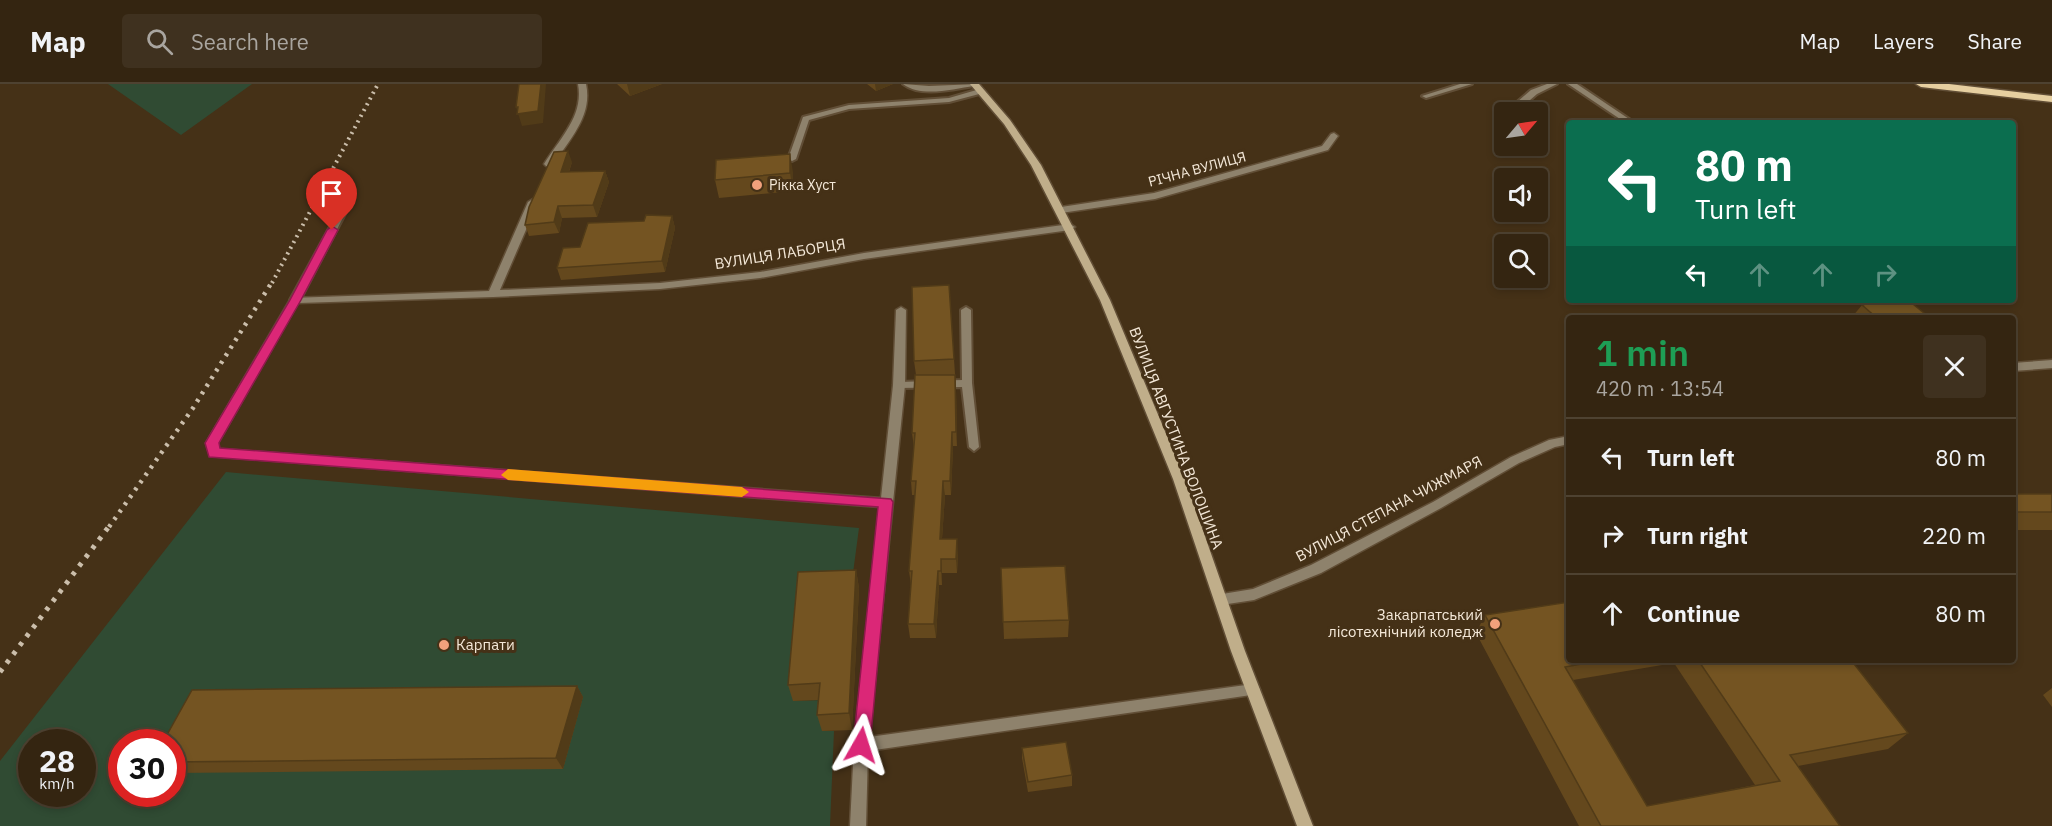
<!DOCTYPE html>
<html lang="en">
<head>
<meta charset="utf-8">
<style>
	:root { --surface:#342511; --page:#3f311f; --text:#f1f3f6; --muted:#a9a59f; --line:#4e4231 }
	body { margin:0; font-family:"IBM Plex Sans",sans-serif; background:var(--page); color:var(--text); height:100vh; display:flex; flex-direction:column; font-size:22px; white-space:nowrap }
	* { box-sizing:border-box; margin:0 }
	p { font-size:20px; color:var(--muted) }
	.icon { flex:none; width:33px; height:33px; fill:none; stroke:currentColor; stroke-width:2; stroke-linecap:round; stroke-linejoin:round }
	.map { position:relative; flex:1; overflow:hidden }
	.panel { position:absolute; left:1566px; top:231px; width:450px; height:348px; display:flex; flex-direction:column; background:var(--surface); border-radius:6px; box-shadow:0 3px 9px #0003,0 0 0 2px var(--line) }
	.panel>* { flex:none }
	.guide { position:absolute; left:1566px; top:36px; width:450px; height:183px; border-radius:6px; box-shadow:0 3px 9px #0003,0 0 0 2px var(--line); background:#0b6e4f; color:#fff; overflow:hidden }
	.needle { width:39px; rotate:61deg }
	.buttons { position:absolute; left:1494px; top:18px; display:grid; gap:12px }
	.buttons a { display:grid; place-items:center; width:54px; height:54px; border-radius:6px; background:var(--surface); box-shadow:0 3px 9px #0003,0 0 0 2px var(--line); font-size:30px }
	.speed { position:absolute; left:18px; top:645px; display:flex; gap:12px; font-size:30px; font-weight:700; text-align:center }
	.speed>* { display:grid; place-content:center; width:78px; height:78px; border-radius:50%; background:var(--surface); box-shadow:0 3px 9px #0003,0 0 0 2px var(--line); line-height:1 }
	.speed small { font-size:15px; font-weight:400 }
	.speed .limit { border:9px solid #d22; background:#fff; color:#111 }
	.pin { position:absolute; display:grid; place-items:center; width:51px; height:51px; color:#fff; margin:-62px -26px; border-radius:50% 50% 50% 0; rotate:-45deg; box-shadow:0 0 6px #0007 }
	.pin .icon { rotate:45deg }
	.me { position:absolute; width:66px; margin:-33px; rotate:6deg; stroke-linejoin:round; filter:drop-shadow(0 0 4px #0008) }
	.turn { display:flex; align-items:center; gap:21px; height:126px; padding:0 30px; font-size:27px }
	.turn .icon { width:78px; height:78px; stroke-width:2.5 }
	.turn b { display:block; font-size:42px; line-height:51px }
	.lanes { display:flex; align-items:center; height:57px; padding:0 30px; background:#0003; justify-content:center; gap:30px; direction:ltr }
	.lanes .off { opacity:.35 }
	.round { display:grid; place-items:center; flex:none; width:63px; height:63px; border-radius:6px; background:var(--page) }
	.overview { display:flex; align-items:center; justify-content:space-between; height:102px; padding:0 30px }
	h1 { font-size:36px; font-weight:600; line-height:45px; color:#1e9e55 }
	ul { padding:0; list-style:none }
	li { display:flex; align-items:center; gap:18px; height:78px; padding:0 30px; border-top:2px solid var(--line) }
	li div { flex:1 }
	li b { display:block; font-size:22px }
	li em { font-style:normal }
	header { display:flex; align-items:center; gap:36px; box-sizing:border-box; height:84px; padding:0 30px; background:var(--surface); border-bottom:2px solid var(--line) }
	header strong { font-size:28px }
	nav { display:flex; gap:33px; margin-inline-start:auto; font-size:21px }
	.search { width:420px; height:54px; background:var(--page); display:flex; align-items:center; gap:15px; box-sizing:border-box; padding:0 21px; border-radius:6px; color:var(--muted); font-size:22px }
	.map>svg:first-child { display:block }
	.green { fill:#304b33; fill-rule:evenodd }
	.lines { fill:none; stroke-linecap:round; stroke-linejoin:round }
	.lane-casing { stroke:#614e36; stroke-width:4 }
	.street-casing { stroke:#614e36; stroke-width:3 }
	.secondary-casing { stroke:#614e36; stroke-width:3 }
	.primary-casing { stroke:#614e36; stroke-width:3 }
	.lane { fill:#8e826c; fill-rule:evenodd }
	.street { fill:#8e826c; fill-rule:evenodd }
	.secondary { fill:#c0ae8a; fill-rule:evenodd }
	.primary { fill:#e6cfa0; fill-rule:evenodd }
	.rail-far2 { stroke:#cbbeab; stroke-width:4; stroke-dasharray:2 4.5; stroke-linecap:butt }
	.rail-far1 { stroke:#cbbeab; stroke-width:4.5; stroke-dasharray:3 6; stroke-linecap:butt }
	.rail { stroke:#cbbeab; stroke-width:5; stroke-dasharray:4 7; stroke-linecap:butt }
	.wall { fill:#64481d; fill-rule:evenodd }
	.shaded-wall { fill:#513b18 }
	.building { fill:#745422; stroke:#513b18; stroke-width:1.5 }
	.route { fill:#db2777; stroke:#8e194d; stroke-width:1.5 }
	.slow { fill:#f59e0b }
	.poi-dot { fill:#f1a17c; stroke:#453117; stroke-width:2 }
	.labels { text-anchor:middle; stroke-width:6; stroke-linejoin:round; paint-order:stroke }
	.far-street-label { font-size:14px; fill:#f4e8d8; stroke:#453117 }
	.far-poi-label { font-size:14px; fill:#f4e8d8; stroke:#453117; text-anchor:start }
	.street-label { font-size:15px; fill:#f4e8d8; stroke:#453117 }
	.poi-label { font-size:15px; fill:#f4e8d8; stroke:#453117; text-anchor:end }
</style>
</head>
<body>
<header>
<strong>Map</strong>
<div class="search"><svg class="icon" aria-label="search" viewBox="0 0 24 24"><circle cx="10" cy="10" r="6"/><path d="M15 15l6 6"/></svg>Search here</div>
<nav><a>Map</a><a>Layers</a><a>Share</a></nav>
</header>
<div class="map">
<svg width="2052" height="742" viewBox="0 0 2052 742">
	<rect width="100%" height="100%" fill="#453117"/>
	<!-- green -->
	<path class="green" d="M 108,0 L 252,0 L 181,51 Z
		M 226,388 L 859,444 L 851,504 L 793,617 L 824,616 L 822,647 L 834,647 L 830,742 L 0,742 L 0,677 ZM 32,658 L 82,658 L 82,710 L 32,710 ZM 122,658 L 172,658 L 172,710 L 122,710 Z"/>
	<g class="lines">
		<defs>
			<path id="lane" d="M 903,0 L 929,2 L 978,0 L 974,2 C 953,5 921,14 903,0 Z
				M 1460,0 L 1472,0 L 1426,14 L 1422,12 Z
				M 1547,0 L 1557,0 L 1537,10 L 1523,22 L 1517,22 L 1517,18 L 1531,6 Z
				M 1568,0 L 1577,0 L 1635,39 L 1626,39 Z
				M 980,5 L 984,7 L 983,9 L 949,18 L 849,25 L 809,36 L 796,75 L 792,77 L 788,75 L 803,33 L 849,21 L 949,14 Z
				M 342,125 L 346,128 L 300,216 L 298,218 L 292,218 L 290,216 L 338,128 Z
				M 966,223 L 971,226 L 972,299 L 979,363 L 974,367 L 969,363 L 962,303 L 899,304 L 894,301 L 899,298 L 962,296 L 961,226 Z"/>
			<path id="street" d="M 578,0 L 586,0 C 593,32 569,56 552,82 L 546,82 L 544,80 C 560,54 584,32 578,0 Z
				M 1334,49 L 1338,52 L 1328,66 L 1155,115 L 1061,129 L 1056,126 L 1061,123 L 1154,109 L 1322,62 L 1331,50 Z
				M 533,115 L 538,118 L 500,206 L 660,199 L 760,188 L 864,169 L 1070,140 L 1075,143 L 1070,146 L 864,175 L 760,194 L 660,205 L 493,213 L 298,219 L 218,359 L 219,365 L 881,414 L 893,301 L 896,226 L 901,223 L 906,226 L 905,301 L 869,653 L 1253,600 L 1258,602 L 1260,606 L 1258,610 L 868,667 L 866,742 L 850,742 L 854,661 L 880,423 L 210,372 L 206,359 L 291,214 L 489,207 L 528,118 Z
				M 2052,276 L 2052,284 L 2013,287 L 2013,279 Z
				M 1569,352 L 1569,360 L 1555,363 L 1519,379 L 1441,424 L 1321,489 L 1254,516 L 1221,521 L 1216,519 L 1214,515 L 1216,511 L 1253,505 L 1311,481 L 1433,418 L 1511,373 L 1549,356 Z"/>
			<path id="secondary" d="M 970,0 L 979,0 L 1010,36 L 1041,81 L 1110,216 L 1185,395 L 1245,567 L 1313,742 L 1297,742 L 1231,567 L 1173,395 L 1100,216 L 1031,81 L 1004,40 Z"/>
			<path id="primary" d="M 1916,0 L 1949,0 L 2052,12 L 2052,18 L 1921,3 Z"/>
		</defs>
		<!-- lane casing -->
		<use href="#lane" class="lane-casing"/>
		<!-- street casing -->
		<use href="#street" class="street-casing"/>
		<!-- secondary casing -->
		<use href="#secondary" class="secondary-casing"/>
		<!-- primary casing -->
		<use href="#primary" class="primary-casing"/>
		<!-- lane -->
		<use href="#lane" class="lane"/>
		<!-- street -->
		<use href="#street" class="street"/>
		<!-- secondary -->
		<use href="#secondary" class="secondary"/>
		<!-- primary -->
		<use href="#primary" class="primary"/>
		<!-- rail-far2 -->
		<path class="rail-far2" d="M 272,199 L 378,0"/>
		<!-- rail-far1 -->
		<path class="rail-far1" d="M 109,443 L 193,324 L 272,198"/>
		<!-- rail -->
		<path class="rail" d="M 0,588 L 110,441"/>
	</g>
	<!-- wall -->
	<path class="wall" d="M 617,0 L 662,0 L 630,12 Z
		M 867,0 L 893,0 L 876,7 Z
		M 572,78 L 569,88 L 605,87 L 609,98 L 597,133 L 562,134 L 559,149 L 529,152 L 525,141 Z
		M 793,88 L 793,107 L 719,114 L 715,96 Z
		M 672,132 L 675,144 L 665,188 L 561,196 L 557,184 L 580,163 L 644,137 Z
		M 949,201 L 956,305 L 957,362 L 953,362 L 951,411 L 945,411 L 942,455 L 958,469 L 957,489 L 942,489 L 942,501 L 939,501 L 936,554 L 910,554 L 908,540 L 911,501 L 909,487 L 915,411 L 912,411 L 911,397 L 914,364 L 912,349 L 916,291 L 914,277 Z
		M 1862,221 L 1930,234 L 1853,234 L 1852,233 Z
		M 2013,410 L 2052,410 L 2052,446 L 2013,446 Z
		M 1001,484 L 1069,536 L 1068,553 L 1004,555 Z
		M 856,486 L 859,504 L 852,646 L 822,647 L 817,631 L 818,616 L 793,617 L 788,601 Z
		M 1485,531 L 1569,576 L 1851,576 L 1908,649 L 1888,665 L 1798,682 L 1840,742 L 1579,742 L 1476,549 ZM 1674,579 L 1755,701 L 1647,722 L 1573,596 Z
		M 577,602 L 583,613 L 563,685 L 172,689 L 172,658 Z
		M 2052,604 L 2052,623 L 2043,611 Z
		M 1022,664 L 1072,691 L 1072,702 L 1028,708 L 1022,674 Z"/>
	<!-- shaded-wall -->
	<path class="shaded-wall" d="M 541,0 L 546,0 L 543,39 L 522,42 L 516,23 L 518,23 Z
		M 627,0 L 662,0 L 630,12 Z
		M 875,0 L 893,0 L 876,7 Z
		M 568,67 L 572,78 L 565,99 L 561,88 Z
		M 790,70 L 793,88 L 793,107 L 790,89 Z
		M 605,87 L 609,98 L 597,133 L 593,121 Z
		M 558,122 L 562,134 L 559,149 L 554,138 Z
		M 672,132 L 675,144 L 665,188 L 662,177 Z
		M 955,291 L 956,305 L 957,362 L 956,348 Z
		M 952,348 L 953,362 L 951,411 L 950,397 Z
		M 943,397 L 945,411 L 941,469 L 940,455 Z
		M 957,455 L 958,469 L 957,489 L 956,475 Z
		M 941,475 L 942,489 L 942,501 L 941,487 Z
		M 856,486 L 859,504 L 852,646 L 849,629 Z
		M 938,487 L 939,501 L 936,554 L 934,540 Z
		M 577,602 L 583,613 L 563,685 L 556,674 Z"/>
	<!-- building -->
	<path class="building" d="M 519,0 L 541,0 L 538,27 L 517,30 L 518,23 L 516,23 Z
		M 568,67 L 561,88 L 605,87 L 593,121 L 558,122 L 554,138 L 525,141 L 529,123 L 554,68 Z
		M 790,70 L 790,89 L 715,96 L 716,76 Z
		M 646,131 L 672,132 L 662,177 L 557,184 L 563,164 L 580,163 L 588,139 L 644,137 Z
		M 949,201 L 954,275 L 914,277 L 912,203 Z
		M 1883,216 L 1908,216 L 1930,234 L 1877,234 L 1862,221 Z
		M 915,291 L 955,291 L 956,348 L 952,348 L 950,397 L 943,397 L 940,455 L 957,455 L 956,475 L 941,475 L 941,487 L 938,487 L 934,540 L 908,540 L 912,487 L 909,487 L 916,397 L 911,397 L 915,349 L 912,349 Z
		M 2013,410 L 2052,410 L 2052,428 L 2013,428 Z
		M 1065,482 L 1069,536 L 1003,538 L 1001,484 Z
		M 856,486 L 849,629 L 817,631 L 820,599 L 788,601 L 798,488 Z
		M 1569,518 L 1569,576 L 1603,576 L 1565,583 L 1647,722 L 1780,697 L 1698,576 L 1851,576 L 1908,649 L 1790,671 L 1840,742 L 1601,742 L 1485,531 Z
		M 577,602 L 556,674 L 172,678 L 172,658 L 163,658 L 192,606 Z
		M 1066,658 L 1072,691 L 1028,698 L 1022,664 Z"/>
	<!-- route -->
	<path class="route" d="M 332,142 L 338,146 L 301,216 L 219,359 L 220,364 L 891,415 L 893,418 L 870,661 L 867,667 L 861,669 L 855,667 L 853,661 L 878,423 L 209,373 L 205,359 L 290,216 L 327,146 Z"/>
	<!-- slow -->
	<path class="slow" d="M 508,385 L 742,403 L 749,408 L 742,413 L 508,396 L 501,391 Z"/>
	<!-- markers -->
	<g class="poi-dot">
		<circle cx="757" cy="101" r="6"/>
		<circle cx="1495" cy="540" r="6"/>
		<circle cx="444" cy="561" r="6"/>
	</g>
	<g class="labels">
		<!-- far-street labels -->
		<g class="far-street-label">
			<text transform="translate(1197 85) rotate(-15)" y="5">РІЧНА ВУЛИЦЯ</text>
		</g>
		<!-- far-poi labels -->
		<g class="far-poi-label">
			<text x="769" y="106">Рікка Хуст</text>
		</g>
		<!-- street labels -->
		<g class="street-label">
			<text transform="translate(780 170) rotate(-9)" y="5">ВУЛИЦЯ ЛАБОРЦЯ</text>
			<text transform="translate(1176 354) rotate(69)" y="5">ВУЛИЦЯ АВГУСТИНА ВОЛОШИНА</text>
			<text transform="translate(1389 425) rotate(-28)" y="5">ВУЛИЦЯ СТЕПАНА ЧИЖМАРЯ</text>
		</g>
		<!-- poi labels -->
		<g class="poi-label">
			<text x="1483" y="536">Закарпатський<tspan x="1483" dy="17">лісотехнічний коледж</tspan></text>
			<text x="456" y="566" text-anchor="start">Карпати</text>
		</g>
	</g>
</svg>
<div class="buttons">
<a><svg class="needle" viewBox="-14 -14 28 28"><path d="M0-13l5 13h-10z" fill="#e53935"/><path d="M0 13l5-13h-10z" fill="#a9a59f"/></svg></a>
<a><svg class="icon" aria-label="sound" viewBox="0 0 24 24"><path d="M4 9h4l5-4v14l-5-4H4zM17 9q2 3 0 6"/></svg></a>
<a><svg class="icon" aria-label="search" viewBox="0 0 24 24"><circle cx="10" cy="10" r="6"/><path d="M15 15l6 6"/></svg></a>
</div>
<div class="speed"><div>28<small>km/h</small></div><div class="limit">30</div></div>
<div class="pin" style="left:332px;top:146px;background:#d93025"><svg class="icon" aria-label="arrive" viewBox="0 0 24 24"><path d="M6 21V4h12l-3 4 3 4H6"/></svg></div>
<svg class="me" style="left:861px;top:661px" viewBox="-20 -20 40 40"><path d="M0-17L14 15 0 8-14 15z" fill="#db2777" stroke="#fff" stroke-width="4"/></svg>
<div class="guide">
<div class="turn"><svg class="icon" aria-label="left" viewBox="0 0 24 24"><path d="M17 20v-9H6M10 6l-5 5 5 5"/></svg><div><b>80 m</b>Turn left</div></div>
<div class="lanes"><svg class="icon" aria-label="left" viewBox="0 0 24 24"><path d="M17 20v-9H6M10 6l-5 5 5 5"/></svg><svg class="icon off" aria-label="ahead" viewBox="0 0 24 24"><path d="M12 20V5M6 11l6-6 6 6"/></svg><svg class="icon off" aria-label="ahead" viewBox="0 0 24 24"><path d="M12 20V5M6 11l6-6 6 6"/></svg><svg class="icon off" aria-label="right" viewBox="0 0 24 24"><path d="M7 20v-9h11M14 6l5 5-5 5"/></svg></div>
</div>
<section class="panel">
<div class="overview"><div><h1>1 min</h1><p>420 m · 13:54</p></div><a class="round"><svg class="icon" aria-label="close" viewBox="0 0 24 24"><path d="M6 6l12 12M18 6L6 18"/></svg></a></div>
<ul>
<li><svg class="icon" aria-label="left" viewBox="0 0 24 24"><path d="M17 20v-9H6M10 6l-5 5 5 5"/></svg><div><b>Turn left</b></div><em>80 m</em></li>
<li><svg class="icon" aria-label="right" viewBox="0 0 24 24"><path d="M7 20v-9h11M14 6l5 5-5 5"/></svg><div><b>Turn right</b></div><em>220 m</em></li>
<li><svg class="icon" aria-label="ahead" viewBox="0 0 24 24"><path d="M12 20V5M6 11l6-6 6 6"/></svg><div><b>Continue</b></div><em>80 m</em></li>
</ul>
</section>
</div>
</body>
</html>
